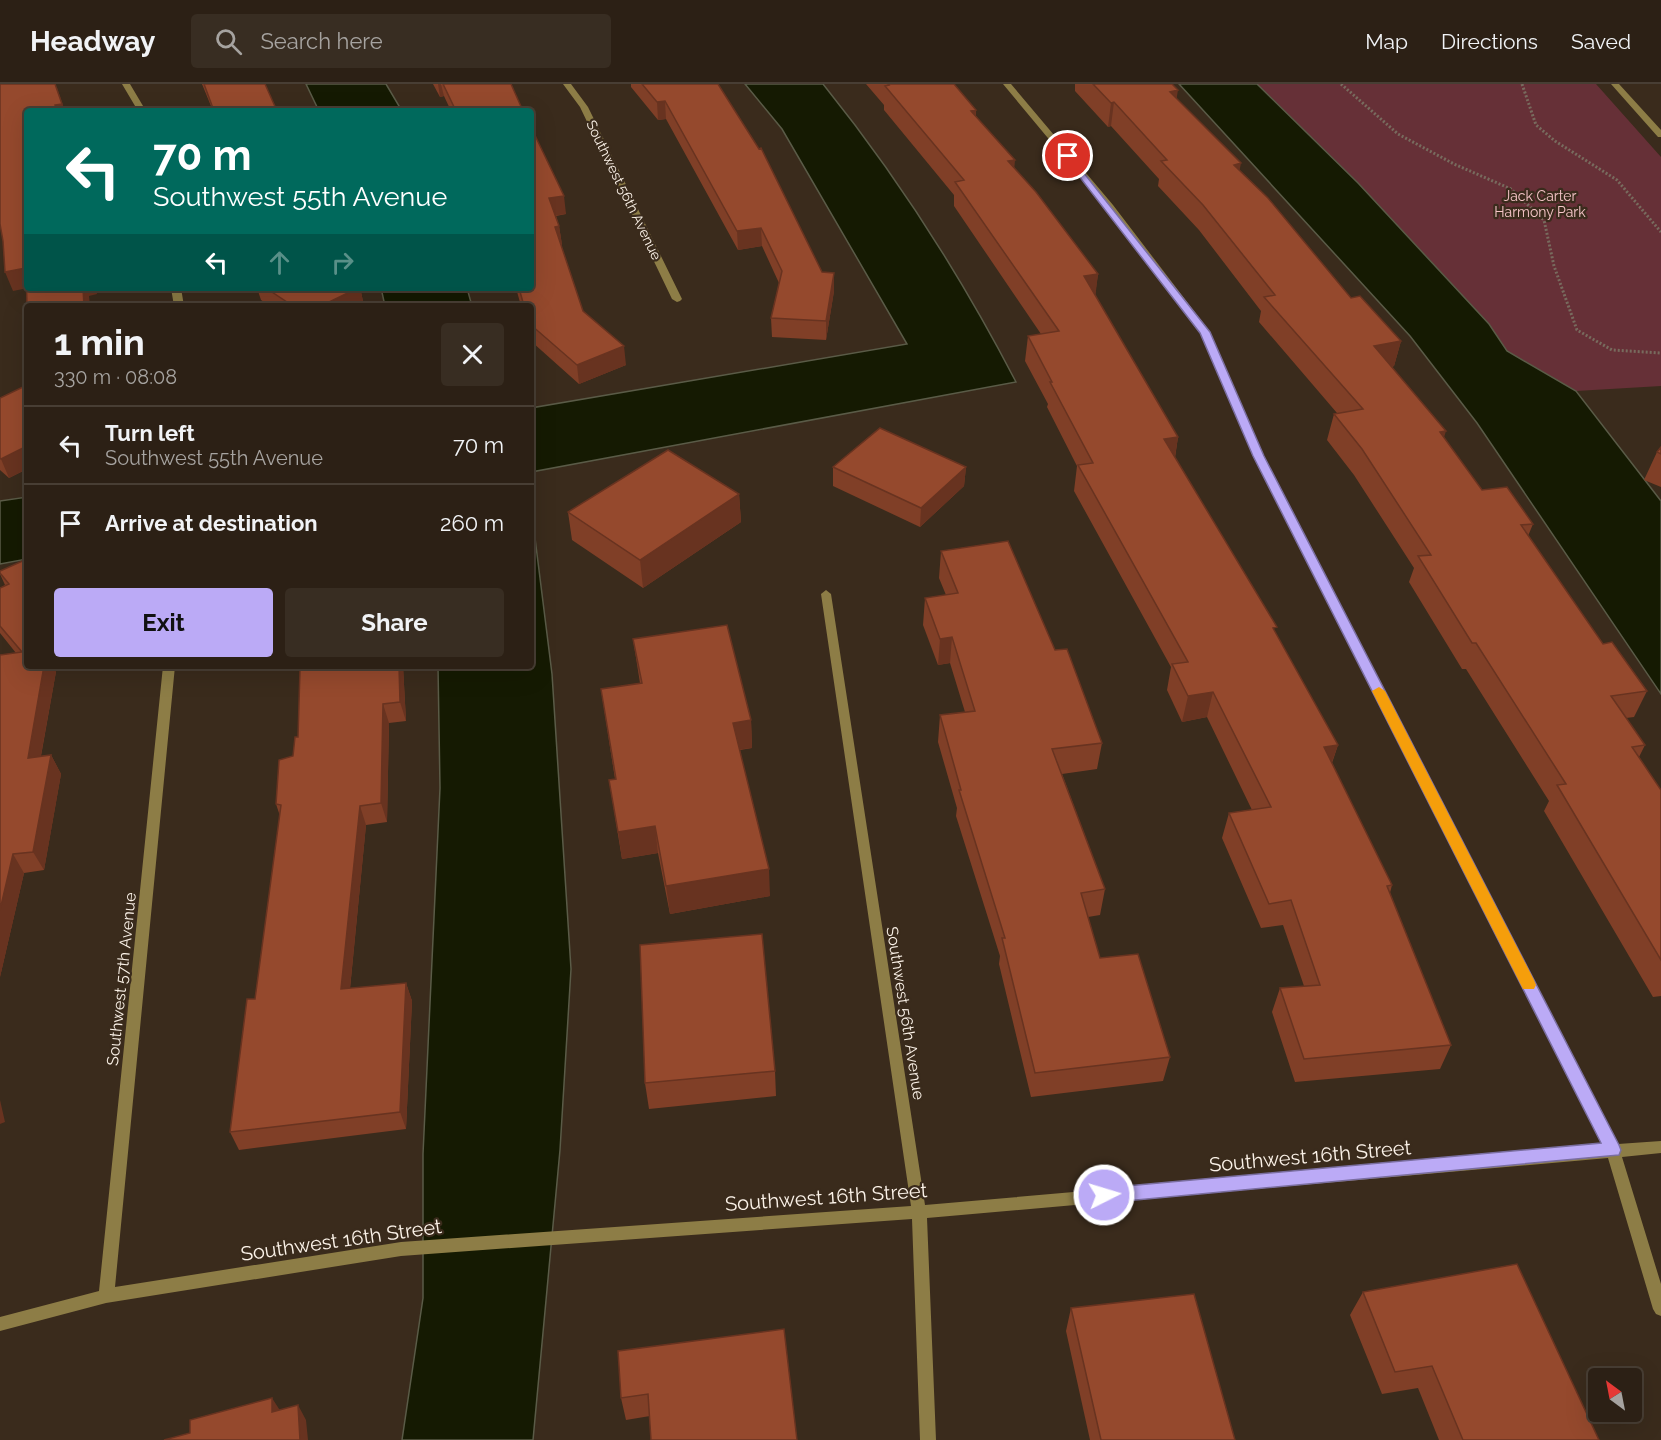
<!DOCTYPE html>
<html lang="en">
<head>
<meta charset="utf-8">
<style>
	:root { --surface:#2c2015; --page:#382d22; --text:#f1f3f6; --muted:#a6a3a0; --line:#483e34; --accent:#bbaaf6 }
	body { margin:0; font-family:Raleway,sans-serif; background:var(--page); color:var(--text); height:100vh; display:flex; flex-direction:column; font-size:22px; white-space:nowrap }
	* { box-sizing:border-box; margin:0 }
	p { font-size:20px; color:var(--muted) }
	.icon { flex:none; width:33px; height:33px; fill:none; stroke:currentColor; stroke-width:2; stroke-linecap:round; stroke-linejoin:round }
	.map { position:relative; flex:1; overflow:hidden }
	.drawer { position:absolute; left:24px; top:219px; width:510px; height:366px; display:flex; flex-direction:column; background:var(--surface); border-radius:6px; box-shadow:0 6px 24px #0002,0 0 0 2px var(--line) }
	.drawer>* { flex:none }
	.banner { position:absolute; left:24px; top:24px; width:510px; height:183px; border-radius:6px; box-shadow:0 6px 24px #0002,0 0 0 2px var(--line); background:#00695c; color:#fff; overflow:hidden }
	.needle { width:39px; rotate:328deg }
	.tools { position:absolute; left:1588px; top:1284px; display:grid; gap:12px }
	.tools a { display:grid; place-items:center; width:54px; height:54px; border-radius:6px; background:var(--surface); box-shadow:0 6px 24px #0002,0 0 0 2px var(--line); font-size:30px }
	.pin { position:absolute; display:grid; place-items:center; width:51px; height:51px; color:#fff; margin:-26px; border:3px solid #fff; border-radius:50%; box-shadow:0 2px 6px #0007 }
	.me { position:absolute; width:66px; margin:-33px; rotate:85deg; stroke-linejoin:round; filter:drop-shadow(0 0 4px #0008) }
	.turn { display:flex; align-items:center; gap:21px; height:126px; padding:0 30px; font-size:27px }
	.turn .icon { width:78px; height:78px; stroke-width:2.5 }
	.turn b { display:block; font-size:42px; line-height:51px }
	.lanes { display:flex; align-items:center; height:57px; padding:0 30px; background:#0003; justify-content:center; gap:30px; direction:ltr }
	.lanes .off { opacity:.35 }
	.round { display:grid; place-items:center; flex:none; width:63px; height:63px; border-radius:6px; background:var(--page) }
	.head { display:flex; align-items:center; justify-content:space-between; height:102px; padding:0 30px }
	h1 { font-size:36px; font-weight:700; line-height:45px }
	.button { display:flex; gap:12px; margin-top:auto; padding:12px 30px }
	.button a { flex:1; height:69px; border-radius:6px; background:var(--accent); color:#111; font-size:24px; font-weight:700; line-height:69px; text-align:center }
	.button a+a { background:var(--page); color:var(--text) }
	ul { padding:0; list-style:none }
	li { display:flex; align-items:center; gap:18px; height:78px; padding:0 30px; border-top:2px solid var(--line) }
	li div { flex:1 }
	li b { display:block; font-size:22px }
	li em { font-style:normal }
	header { display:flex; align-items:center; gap:36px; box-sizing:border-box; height:84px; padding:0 30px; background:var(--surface); border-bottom:2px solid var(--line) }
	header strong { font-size:28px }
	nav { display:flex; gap:33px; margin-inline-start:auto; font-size:21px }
	.search { width:420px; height:54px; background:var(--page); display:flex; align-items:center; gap:15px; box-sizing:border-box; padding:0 21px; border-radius:6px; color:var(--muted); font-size:22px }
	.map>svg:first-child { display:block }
	.green { fill:#663037 }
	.water { fill:#151a02; stroke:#5a5b47; stroke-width:1.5 }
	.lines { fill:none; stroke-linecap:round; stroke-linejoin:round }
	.path { stroke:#786b5e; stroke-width:3; stroke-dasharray:2 2; stroke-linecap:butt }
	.street { fill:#8d7d46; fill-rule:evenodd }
	.wall { fill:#803f27 }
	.shaded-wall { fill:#683320 }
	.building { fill:#95492d; stroke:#683320; stroke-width:1.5 }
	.route { fill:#bbaaf6; stroke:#7a6ea0; stroke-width:1.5 }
	.slow { fill:#f59e0b }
	.labels { text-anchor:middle; stroke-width:4.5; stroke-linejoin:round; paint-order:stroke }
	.far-street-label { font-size:14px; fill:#fbf2e8; stroke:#3a2b1c }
	.far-park-label { font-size:14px; fill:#f6c5c8; stroke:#3a2b1c }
	.street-label { font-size:16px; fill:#fbf2e8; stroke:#3a2b1c }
	.near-street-label { font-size:20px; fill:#fbf2e8; stroke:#3a2b1c }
</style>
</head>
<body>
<header>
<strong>Headway</strong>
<div class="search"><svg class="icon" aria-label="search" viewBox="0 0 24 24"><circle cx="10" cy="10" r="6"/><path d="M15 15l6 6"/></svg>Search here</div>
<nav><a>Map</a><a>Directions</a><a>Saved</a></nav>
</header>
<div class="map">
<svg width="1661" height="1356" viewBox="0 0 1661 1356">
	<rect width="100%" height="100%" fill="#3a2b1c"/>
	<!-- green -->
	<path class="green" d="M 1257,0 L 1596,0 L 1661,73 L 1661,302 L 1576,307 L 1507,267 L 1489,240 L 1358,99 Z"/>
	<!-- water -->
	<path class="water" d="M 306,0 L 386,0 L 402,27 L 319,27 Z
		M 745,0 L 823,0 C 898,93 961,192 1016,298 L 531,388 L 531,324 L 907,260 L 782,45 Z
		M 1179,0 L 1257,0 L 1358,99 L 1489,240 L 1507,267 L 1576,307 L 1661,417 L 1661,610 L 1477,339 L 1410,252 Z
		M 381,204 L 467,204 L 472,222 L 385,222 Z
		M 27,413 L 27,475 L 0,480 L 0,417 Z
		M 531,422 L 552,590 L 571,885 L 560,1066 L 533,1356 L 402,1356 L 423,1214 L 423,1070 L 440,704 L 438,582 L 531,582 Z"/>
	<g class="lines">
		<!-- path -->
		<path class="path" d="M 1341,0 L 1398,50 L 1454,80 L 1511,105 L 1544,136 L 1554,182 L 1577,246 L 1612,266 L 1661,269
			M 1522,0 L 1536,41 L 1555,57 L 1617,96 L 1661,148"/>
		<!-- street -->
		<path class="street" d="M 122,0 L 130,0 L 146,27 L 138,27 Z
			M 563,0 L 571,0 L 588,23 L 682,215 L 680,217 L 677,218 L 672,215 L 580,23 Z
			M 1003,0 L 1011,0 L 1113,121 L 1210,248 L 1263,372 L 1618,1060 L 1661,1057 L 1661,1069 L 1622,1073 L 1661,1200 L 1661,1232 L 1656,1230 L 1653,1225 L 1608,1074 L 927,1134 L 936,1356 L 920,1356 L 912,1135 L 401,1172 L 106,1219 L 0,1247 L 0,1233 L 99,1207 L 163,582 L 175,582 L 115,1203 L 401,1158 L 911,1122 L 821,510 L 826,506 L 831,510 L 925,1121 L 1603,1062 L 1253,372 L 1201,248 L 1107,125 Z
			M 1611,0 L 1619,0 L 1661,46 L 1661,53 L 1658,53 Z
			M 171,204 L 181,204 L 184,222 L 174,222 Z"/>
	</g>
	<!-- wall -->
	<path class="wall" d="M 202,0 L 265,0 L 277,27 L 213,27 Z
		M 433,0 L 511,0 L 523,27 L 451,27 L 444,12 L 440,13 Z
		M 631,0 L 718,0 L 822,188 L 834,207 L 826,256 L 772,253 L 771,234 L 779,199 L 762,162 L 738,166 L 666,35 L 658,36 L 631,3 Z
		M 866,0 L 954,0 L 976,26 L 976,32 L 1014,84 L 1098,190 L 1095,211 L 1178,353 L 1175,374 L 1275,548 L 1338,661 L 1332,679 L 1392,801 L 1390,809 L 1451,961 L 1440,985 L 1295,998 L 1272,928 L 1280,904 L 1304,902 L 1283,841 L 1261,844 L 1222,754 L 1229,729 L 1252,726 L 1207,633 L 1182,638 L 1167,606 L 1171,583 L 1074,407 L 1077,382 L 1047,323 L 1048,320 L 1025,277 L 1028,252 L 1041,250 L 954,122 L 954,111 L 884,26 L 884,21 Z
		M 1075,0 L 1172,0 L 1177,15 L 1351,214 L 1401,257 L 1394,282 L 1392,283 L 1482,406 L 1533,440 L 1528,452 L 1603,560 L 1647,607 L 1634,633 L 1626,634 L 1645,661 L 1639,673 L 1661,706 L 1661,912 L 1653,913 L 1544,727 L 1549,717 L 1466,585 L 1462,585 L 1409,498 L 1414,484 L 1354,391 L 1327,356 L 1334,330 L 1337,329 L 1259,238 L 1261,227 L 1199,146 L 1158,102 L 1159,95 L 1111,42 L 1108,43 L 1075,7 Z
		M 531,43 L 566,130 L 556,132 L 559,142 L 562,161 L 561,161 L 583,227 L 626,281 L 579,300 L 532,258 L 531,255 L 531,222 L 521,222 L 516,204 L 531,204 Z
		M 257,204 L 363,204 L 364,207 L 361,208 L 364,222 L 270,222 L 261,216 Z
		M 27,301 L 27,385 L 9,394 L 0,386 L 0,314 Z
		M 1661,363 L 1661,403 L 1644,396 L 1657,368 Z
		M 833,383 L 966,383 L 964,402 L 920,443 L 833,402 Z
		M 739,410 L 741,438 L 643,504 L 572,456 L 568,428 Z
		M 941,467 L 1055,566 L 1102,659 L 1097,685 L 1062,690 L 1105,805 L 1100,831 L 1088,833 L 1100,874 L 1170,973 L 1163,997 L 1031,1013 L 999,880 L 1000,872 L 956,732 L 957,724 L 938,658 L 940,631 L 965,628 L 950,579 L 938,581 L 923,541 L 925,514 L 946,511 L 939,494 Z
		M 27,475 L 57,582 L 41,672 L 51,671 L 61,690 L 44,786 L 24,789 L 0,893 L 16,569 L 0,549 L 0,504 L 5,501 L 0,490 L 0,487 Z
		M 633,555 L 751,636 L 752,664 L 740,666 L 770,812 L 670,830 L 658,769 L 622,775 L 609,696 L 615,695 L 601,605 L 640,599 Z
		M 316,582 L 403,582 L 406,637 L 389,639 L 387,738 L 366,741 L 350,905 L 406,899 L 412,917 L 406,1045 L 239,1066 L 230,1048 L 255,915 L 280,732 L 276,720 L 293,672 Z
		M 775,987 L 776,1012 L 649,1025 L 645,999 Z
		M 1363,1208 L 1599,1356 L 1439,1356 L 1418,1304 L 1382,1310 L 1350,1231 Z
		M 1071,1224 L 1235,1356 L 1090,1356 L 1066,1247 Z
		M 784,1245 L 650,1332 L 626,1336 L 621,1314 Z"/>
	<!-- shaded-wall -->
	<path class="shaded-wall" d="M 438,0 L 441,0 L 444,12 L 440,13 Z
		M 57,4 L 65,27 L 57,27 L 55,21 Z
		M 1178,6 L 1174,30 L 1170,8 Z
		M 665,17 L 666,35 L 658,36 L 657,18 Z
		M 1114,18 L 1111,42 L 1108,43 L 1111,19 Z
		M 976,26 L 975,49 L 971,27 Z
		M 1015,76 L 1013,100 L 1008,77 Z
		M 1241,79 L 1236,104 L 1234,81 Z
		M 564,112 L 566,130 L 552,132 L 549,114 Z
		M 559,142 L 562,161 L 557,162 L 555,143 Z
		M 761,144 L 762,162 L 738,166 L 737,147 Z
		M 26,184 L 28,204 L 13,207 L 5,188 Z
		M 834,189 L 834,207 L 826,256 L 826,237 Z
		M 1098,190 L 1095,215 L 1084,192 Z
		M 83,204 L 96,204 L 97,210 L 89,212 L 90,222 L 84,222 Z
		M 348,204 L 363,204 L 364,207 L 361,208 L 364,222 L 321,222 Z
		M 1401,257 L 1394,282 L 1367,288 L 1374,262 Z
		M 624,262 L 626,281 L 579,300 L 577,281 Z
		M 1446,347 L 1438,373 L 1440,348 Z
		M 1178,353 L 1174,379 L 1164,355 Z
		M 27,362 L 27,385 L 9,394 L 1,375 Z
		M 966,383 L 964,402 L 920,443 L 921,424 Z
		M 739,410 L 741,438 L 643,504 L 640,476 Z
		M 952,553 L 950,579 L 938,581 L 940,555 Z
		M 44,582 L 57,582 L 37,693 L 28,674 Z
		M 399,582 L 403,582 L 406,637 L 400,618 Z
		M 1213,608 L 1207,633 L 1182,638 L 1188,612 Z
		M 383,620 L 389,639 L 387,738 L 381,719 Z
		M 751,636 L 752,664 L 735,666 L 733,639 Z
		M 1338,661 L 1329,686 L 1324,663 Z
		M 51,671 L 61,690 L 44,786 L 33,768 Z
		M 360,722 L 366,741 L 348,924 L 341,905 Z
		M 655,742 L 658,769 L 622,775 L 618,748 Z
		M 13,770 L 24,789 L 0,893 L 0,826 Z
		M 769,785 L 770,812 L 670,830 L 666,802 Z
		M 406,899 L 412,917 L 406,1045 L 400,1028 Z
		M 0,1016 L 5,1038 L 0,1040 Z
		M 272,1314 L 281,1328 L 272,1328 Z
		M 298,1321 L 306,1336 L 308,1356 L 300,1356 Z"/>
	<!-- building -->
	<path class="building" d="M 0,0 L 55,0 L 62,20 L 55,21 L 57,27 L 27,27 L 27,204 L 83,204 L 84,222 L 27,222 L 26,184 L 5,188 L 3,157 L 0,140 Z
		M 204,0 L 265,0 L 277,27 L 214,27 Z
		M 443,0 L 511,0 L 523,27 L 456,27 Z
		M 642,0 L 718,0 L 759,65 L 761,64 L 822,188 L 834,189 L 826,237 L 771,234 L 782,187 L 761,144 L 737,147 L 665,17 L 657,18 Z
		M 888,0 L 954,0 L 976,26 L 971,27 L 1015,76 L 1008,77 L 1036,108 L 1098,190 L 1084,192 L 1178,353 L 1164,355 L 1277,543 L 1273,544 L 1338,661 L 1324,663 L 1392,801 L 1387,802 L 1451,961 L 1304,975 L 1280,904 L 1320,901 L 1291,816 L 1269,820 L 1229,729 L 1271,723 L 1213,608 L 1188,612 L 1172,580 L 1188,578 L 1078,381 L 1093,379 L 1050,298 L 1052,298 L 1028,252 L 1059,247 L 955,98 L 964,96 L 885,2 L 889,1 Z
		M 1093,0 L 1172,0 L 1178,6 L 1170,8 L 1241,79 L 1234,81 L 1268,114 L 1351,214 L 1360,212 L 1401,257 L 1374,262 L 1446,347 L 1440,348 L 1482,406 L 1507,403 L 1533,440 L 1521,441 L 1603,560 L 1612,558 L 1647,607 L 1611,612 L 1645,661 L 1632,663 L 1661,706 L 1661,876 L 1557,701 L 1566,700 L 1476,559 L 1472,559 L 1418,472 L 1431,471 L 1362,365 L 1334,330 L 1363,325 L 1264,213 L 1275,211 L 1203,121 L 1161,77 L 1167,76 L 1114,18 L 1111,19 Z
		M 531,43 L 564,112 L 549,114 L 559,142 L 555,143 L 583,227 L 624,262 L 577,281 L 531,241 L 531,222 L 524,222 L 519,204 L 531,204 Z
		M 266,204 L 358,204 L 321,222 L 293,222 Z
		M 27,301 L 27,362 L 1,375 L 0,374 L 0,314 Z
		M 880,344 L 966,383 L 921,424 L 833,383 Z
		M 1661,363 L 1661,370 L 1657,368 Z
		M 668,366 L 739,410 L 640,476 L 568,428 Z
		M 1008,457 L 1055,566 L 1067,565 L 1102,659 L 1052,665 L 1105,805 L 1081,809 L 1100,874 L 1138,870 L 1170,973 L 1035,989 L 1002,854 L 1005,854 L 959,706 L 961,706 L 940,631 L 975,627 L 952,553 L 940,555 L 925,514 L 958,509 L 941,467 Z
		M 27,475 L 27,582 L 44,582 L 28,674 L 51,671 L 33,768 L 13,770 L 0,826 L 0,571 L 22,568 L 0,542 L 0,504 L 9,500 L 0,489 L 0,487 Z
		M 727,541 L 751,636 L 733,639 L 769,785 L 666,802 L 655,742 L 618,748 L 609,696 L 616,695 L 601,605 L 642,599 L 633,555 Z
		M 316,582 L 399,582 L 400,618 L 383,620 L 381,719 L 360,722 L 341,905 L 406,899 L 400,1028 L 230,1048 L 247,915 L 255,915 L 281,721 L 276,720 L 279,676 L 293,672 L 295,653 L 298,653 L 300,585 Z
		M 762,850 L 775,987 L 645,999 L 640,861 Z
		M 1517,1180 L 1599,1356 L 1463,1356 L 1432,1282 L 1395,1288 L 1363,1208 Z
		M 1194,1210 L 1235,1356 L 1101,1356 L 1071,1224 Z
		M 784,1245 L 797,1356 L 651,1356 L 648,1310 L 621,1314 L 618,1267 Z
		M 272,1314 L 272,1328 L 298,1321 L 300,1356 L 164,1356 L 190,1349 L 190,1336 Z"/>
	<!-- route -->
	<path class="route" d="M 1068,69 L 1210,248 L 1264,372 L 1619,1061 L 1621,1066 L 1619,1071 L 1104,1119 L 1098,1117 L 1096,1111 L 1098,1106 L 1104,1104 L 1601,1059 L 1253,372 L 1200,249 L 1065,74 L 1065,70 Z"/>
	<!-- slow -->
	<path class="slow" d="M 1379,603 L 1385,607 L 1534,896 L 1536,901 L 1534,905 L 1523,905 L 1372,607 Z"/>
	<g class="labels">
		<!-- far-street labels -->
		<g class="far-street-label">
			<text transform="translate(624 106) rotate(64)" y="5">Southwest 56th Avenue</text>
		</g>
		<!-- far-park labels -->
		<g class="far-park-label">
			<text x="1540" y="117">Jack Carter<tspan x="1540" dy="16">Harmony Park</tspan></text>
		</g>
		<!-- street labels -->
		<g class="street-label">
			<text transform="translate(121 895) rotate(-84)" y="6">Southwest 57th Avenue</text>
			<text transform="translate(906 929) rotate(81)" y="6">Southwest 56th Avenue</text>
		</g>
		<!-- near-street labels -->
		<g class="near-street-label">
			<text transform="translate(1310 1072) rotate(-5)" y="7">Southwest 16th Street</text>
			<text transform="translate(826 1113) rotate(-4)" y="7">Southwest 16th Street</text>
			<text transform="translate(341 1156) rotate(-8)" y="7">Southwest 16th Street</text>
		</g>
	</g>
</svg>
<div class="tools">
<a><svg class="needle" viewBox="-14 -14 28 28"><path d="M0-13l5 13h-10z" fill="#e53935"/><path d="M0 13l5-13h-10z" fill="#a6a3a0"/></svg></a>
</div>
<div class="pin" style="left:1068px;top:72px;background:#d93025"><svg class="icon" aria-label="arrive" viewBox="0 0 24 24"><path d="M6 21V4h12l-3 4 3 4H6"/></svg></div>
<svg class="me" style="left:1104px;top:1111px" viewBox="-20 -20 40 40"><circle r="17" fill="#bbaaf6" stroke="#fff" stroke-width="3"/><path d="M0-11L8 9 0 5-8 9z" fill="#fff"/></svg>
<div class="banner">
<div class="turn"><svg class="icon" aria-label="left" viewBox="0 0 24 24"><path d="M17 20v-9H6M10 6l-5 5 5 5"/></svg><div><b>70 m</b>Southwest 55th Avenue</div></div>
<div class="lanes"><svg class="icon" aria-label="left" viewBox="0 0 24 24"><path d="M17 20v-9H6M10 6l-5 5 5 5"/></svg><svg class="icon off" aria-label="ahead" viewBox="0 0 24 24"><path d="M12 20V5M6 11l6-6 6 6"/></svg><svg class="icon off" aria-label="right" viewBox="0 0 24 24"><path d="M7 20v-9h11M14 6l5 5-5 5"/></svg></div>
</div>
<section class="drawer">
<div class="head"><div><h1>1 min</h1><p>330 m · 08:08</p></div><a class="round"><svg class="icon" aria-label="close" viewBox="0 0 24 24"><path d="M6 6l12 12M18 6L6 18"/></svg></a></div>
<ul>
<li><svg class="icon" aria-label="left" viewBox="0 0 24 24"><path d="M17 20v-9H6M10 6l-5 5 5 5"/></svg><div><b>Turn left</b><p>Southwest 55th Avenue</p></div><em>70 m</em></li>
<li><svg class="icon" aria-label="arrive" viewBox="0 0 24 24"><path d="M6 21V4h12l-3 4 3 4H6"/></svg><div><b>Arrive at destination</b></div><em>260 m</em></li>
</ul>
<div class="button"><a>Exit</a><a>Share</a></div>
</section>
</div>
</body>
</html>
